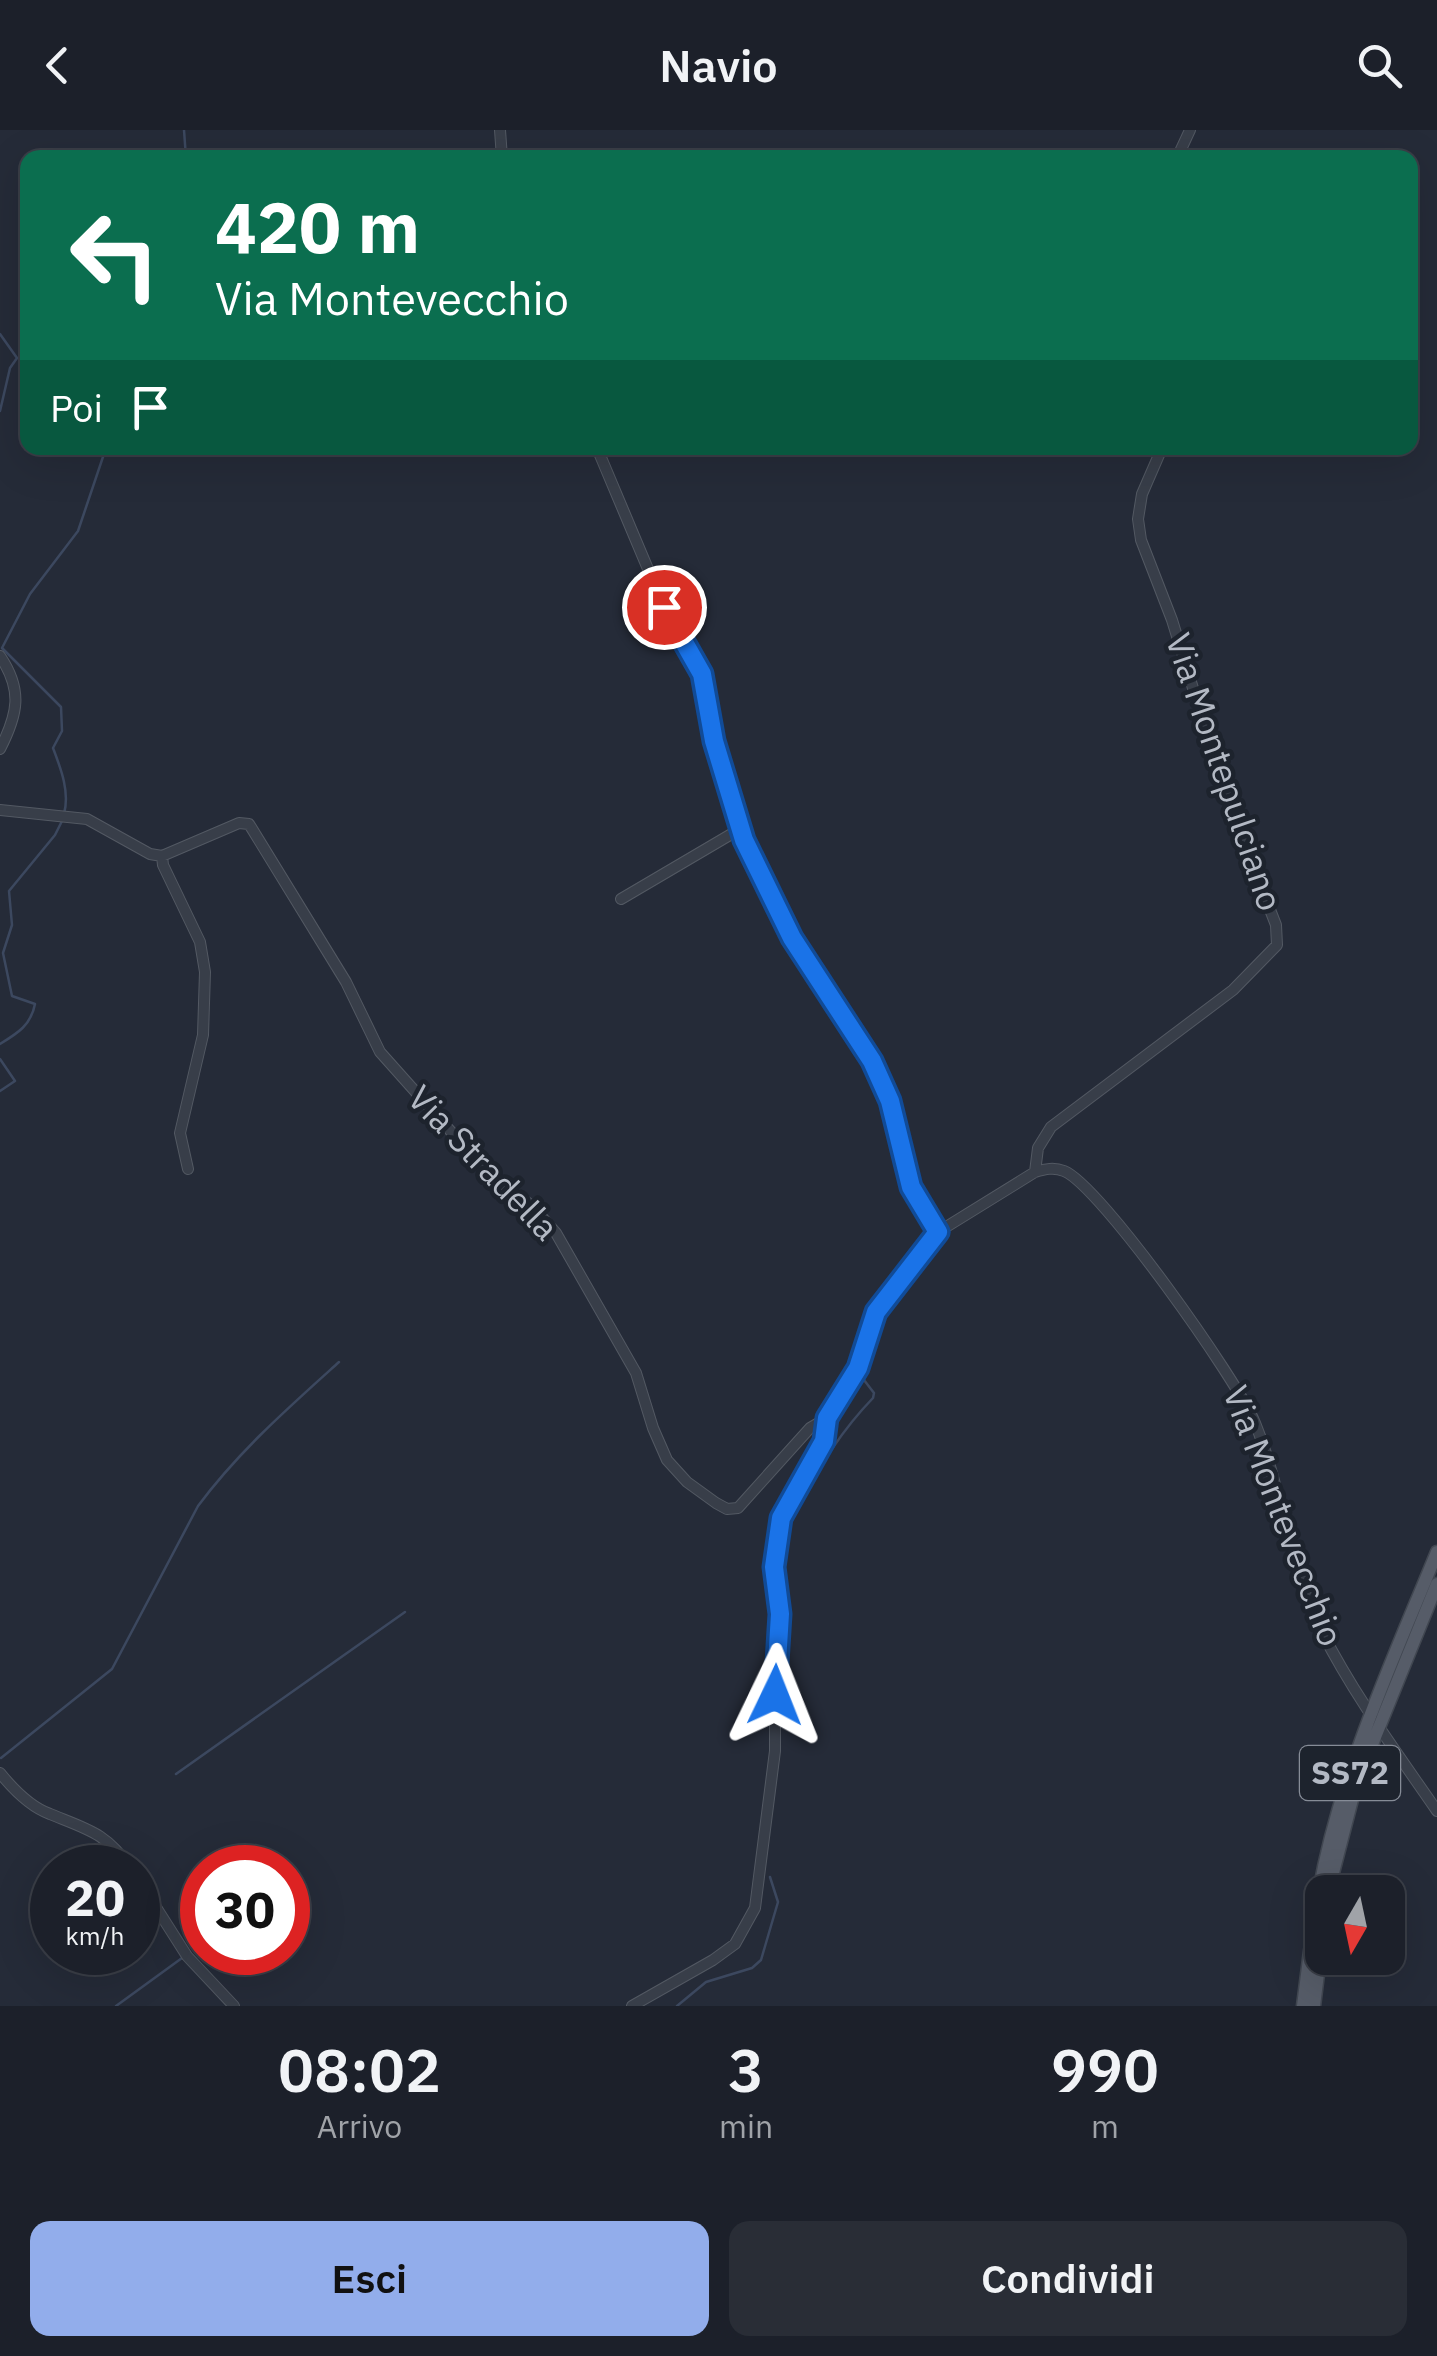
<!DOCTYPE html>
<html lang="it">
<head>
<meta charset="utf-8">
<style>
	:root { --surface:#1c202a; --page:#292d36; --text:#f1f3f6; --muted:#a0a3a8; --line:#3a3e47; --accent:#92adeb }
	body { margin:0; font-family:"IBM Plex Sans",sans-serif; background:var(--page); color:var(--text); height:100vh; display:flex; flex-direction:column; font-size:38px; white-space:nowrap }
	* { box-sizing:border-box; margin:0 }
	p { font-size:32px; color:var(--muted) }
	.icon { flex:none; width:55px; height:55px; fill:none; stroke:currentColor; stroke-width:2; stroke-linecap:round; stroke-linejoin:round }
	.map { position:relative; height:1876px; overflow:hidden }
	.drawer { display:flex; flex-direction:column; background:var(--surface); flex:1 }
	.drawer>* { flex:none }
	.top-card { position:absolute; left:20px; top:20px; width:1398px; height:305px; border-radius:20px; box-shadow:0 10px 40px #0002,0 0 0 2px var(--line); background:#0b6e4f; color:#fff; overflow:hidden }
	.needle { width:65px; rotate:189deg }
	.controls { position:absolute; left:1305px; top:1745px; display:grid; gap:20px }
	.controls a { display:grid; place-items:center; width:100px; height:100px; border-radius:20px; background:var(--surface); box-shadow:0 10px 40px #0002,0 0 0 2px var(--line); font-size:50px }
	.speed { position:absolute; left:30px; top:1715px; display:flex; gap:20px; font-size:50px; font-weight:700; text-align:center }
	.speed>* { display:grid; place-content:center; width:130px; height:130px; border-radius:50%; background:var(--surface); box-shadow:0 10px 40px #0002,0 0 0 2px var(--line); line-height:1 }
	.speed small { font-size:25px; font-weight:400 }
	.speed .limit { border:15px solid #d22; background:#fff; color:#111 }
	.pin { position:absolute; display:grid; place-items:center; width:85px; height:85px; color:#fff; margin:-42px; border:5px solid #fff; border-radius:50%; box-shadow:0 2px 10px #0007 }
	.me { position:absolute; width:110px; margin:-55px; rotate:2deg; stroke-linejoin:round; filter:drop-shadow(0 0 8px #0008) }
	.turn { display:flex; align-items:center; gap:35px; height:210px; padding:0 30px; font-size:45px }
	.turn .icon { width:130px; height:130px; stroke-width:2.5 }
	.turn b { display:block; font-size:70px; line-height:85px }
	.then { display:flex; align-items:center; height:95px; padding:0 30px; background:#0003; gap:20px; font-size:38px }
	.eta { display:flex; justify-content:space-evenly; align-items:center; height:170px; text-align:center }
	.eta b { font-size:60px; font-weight:600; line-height:70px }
	.action { display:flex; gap:20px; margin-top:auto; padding:20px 30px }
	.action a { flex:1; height:115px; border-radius:20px; background:var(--accent); color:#111; font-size:40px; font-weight:600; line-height:115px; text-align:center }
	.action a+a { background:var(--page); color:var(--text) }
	header { display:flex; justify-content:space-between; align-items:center; height:130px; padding:0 30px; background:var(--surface); font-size:45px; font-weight:600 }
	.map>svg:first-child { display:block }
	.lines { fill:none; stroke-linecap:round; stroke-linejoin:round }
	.stream { stroke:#3c485f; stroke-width:2.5 }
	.minor-casing { stroke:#535963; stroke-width:12 }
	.major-casing { stroke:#414751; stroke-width:15 }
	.minor { stroke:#383e49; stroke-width:10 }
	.major { stroke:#565c68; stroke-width:12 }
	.route-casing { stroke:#114b97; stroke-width:25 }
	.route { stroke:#1a73e8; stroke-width:18 }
	.labels { text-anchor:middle; stroke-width:9; stroke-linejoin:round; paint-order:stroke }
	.shield { fill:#1d232d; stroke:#868c97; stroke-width:2.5 }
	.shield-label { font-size:32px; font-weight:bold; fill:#b3b9c4 }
	.street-label { font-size:35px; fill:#b3b9c4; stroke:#1d232d }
</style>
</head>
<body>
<header><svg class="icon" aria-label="back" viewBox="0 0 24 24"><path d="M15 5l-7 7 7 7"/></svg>Navio<svg class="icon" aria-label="search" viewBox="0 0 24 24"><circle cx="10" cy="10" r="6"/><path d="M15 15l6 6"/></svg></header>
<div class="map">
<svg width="1437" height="1876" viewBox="0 0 1437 1876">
	<rect width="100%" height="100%" fill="#252b38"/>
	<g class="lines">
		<!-- stream -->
		<path class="stream" d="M 184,0 L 186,28
			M 0,204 L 17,228 L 10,238 L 0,281
			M 64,684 C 70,662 61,639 53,618 L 62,601 L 61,577 L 2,518 L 30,464 L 78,401 L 106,318
			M 0,914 C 18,903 31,895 35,874 L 12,866 L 3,823 L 12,795 L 9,761 L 55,705 L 62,691
			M 0,929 L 15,951 L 0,961
			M 877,1194 L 888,1175
			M 800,1373 C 821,1334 842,1300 873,1268 L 874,1263 L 864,1250 L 871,1211
			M 1,1628 L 112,1539 L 198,1376 C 239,1321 288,1278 339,1232
			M 176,1644 L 405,1482
			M 116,1876 L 182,1828
			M 677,1876 L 706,1852 L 752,1838 L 761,1830 L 778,1772 L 770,1747"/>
		<defs>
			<path id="minor" d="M 500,0 L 502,28
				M 1177,28 L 1190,0
				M 597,318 L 664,477 L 702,544 L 714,611 L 744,710 L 792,808 L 871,931 L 890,971 L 911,1057 L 938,1102 L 1035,1042 C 1045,1039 1054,1037 1064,1041 C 1100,1055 1238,1251 1255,1293 C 1283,1361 1288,1436 1322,1502 C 1354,1565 1397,1623 1437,1681
				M 0,526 C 23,560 18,584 0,619
				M 0,680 L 87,689 L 150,724 L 162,726 L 239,693 L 249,694 L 346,852 L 380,922 L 487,1042 L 532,1076 L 556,1103 L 636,1243 L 653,1298 L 667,1330 L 687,1352 L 716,1373 L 727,1379 L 738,1378 L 810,1298 L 827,1288
				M 162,726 L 163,735 L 200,812 L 205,842 L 203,905 L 180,1003 L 188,1039
				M 621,769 L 740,699
				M 1035,1042 L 1038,1018 L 1051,997 L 1233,860 L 1277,815 L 1276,795 L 1227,669 L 1172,490 L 1141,410 L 1138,389 L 1142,364 L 1162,318
				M 0,1643 C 13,1659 30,1677 50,1684 C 87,1699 107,1703 130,1738
				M 138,1749 L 187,1826 L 234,1876
				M 632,1876 L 713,1830 L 735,1814 L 755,1778 L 775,1621 L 775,1537 L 780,1484 L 774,1437 L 781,1388 L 824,1311 L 827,1288 L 858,1238 L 876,1182 L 938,1102"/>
			<path id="major" d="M 1328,1762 L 1356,1654 L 1437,1454
				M 1303,1876 C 1308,1838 1312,1800 1319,1762 C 1340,1644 1392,1532 1437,1422
				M 1314,1876 L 1322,1812"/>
		</defs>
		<!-- minor casing -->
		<use href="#minor" class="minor-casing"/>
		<!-- major casing -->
		<use href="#major" class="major-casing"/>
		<!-- minor -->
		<use href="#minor" class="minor"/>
		<!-- major -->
		<use href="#major" class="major"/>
	</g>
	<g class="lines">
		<defs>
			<path id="route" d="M 664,477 L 702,544 L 714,611 L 744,710 L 792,808 L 872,931 L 890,971 L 911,1057 L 938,1102 L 876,1182 L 858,1238 L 827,1288 L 824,1311 L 781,1388 L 774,1437 L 780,1484 L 775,1565"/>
		</defs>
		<!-- route casing -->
		<use href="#route" class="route-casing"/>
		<!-- route -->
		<use href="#route" class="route"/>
	</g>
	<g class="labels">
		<!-- shield labels -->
		<rect class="shield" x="1300" y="1616" width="100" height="54" rx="8"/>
		<g class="shield-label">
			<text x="1350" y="1654">SS72</text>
		</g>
		<!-- street labels -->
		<g class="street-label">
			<text transform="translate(1224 642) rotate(71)" y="12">Via Montepulciano</text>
			<text transform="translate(483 1033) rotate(46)" y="12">Via Stradella</text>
			<text transform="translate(1283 1386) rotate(69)" y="12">Via Montevecchio</text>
		</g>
	</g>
</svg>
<div class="controls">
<a><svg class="needle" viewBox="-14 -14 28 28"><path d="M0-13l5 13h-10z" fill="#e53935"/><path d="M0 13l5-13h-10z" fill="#a0a3a8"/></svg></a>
</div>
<div class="speed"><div>20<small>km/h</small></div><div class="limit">30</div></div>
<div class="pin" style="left:664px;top:477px;background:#d93025"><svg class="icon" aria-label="arrive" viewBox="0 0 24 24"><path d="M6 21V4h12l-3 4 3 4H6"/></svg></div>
<svg class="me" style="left:775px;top:1565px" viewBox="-20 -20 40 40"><path d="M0-17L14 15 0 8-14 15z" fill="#1a73e8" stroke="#fff" stroke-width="4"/></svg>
<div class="top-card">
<div class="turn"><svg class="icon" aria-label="left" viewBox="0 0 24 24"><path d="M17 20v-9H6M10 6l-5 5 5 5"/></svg><div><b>420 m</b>Via Montevecchio</div></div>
<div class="then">Poi<svg class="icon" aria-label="arrive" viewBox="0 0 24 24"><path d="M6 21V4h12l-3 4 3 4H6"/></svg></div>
</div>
</div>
<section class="drawer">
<div class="eta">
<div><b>08:02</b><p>Arrivo</p></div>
<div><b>3</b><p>min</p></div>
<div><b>990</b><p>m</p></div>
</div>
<div class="action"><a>Esci</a><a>Condividi</a></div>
</section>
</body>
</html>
